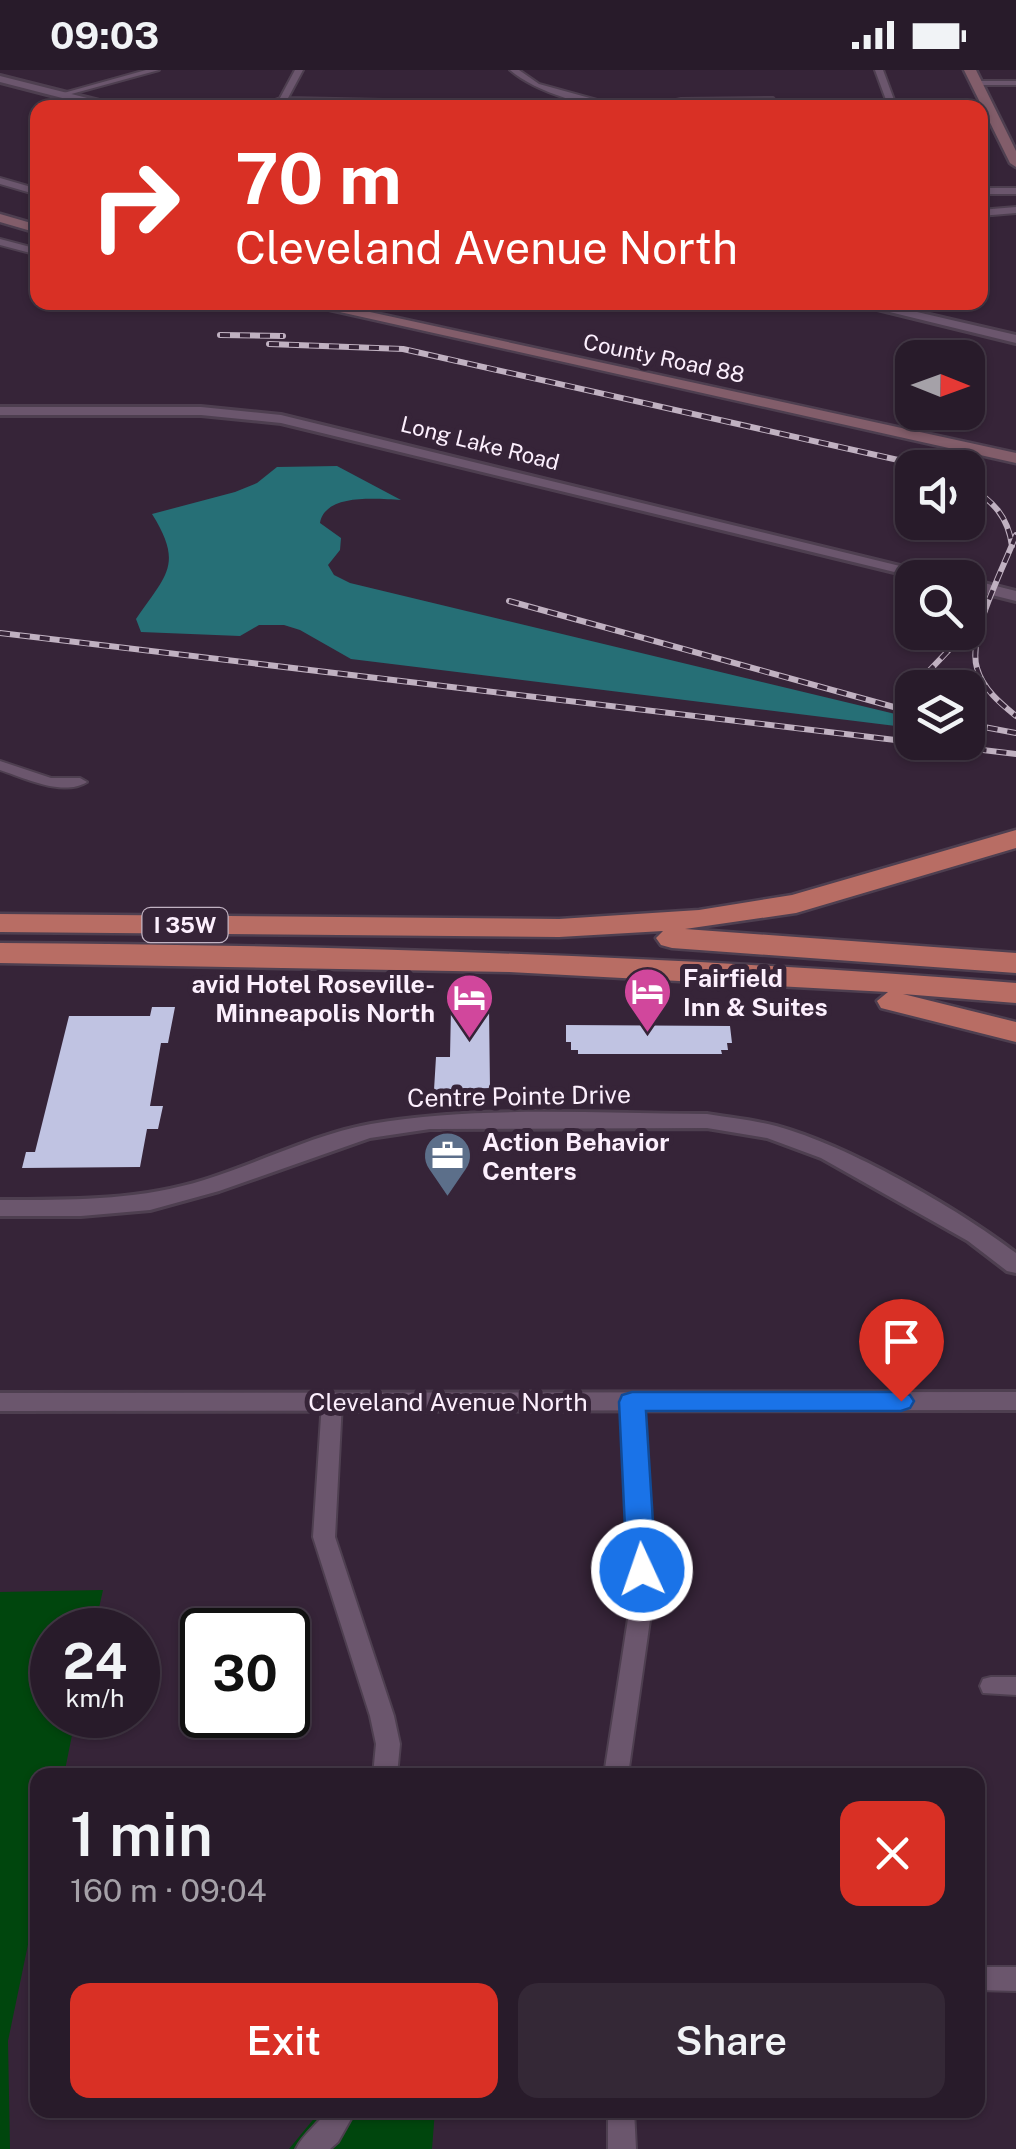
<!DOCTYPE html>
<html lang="en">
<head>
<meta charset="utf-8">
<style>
	:root { --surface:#281b2a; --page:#342836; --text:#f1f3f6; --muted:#a5a1a8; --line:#443947; --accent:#d93025 }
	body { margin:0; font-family:"Public Sans",sans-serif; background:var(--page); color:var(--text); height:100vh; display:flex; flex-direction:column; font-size:38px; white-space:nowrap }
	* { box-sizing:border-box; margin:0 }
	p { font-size:32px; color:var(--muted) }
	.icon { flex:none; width:55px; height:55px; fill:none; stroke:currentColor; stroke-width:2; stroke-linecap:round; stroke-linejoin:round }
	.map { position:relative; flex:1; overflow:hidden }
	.details { position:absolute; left:30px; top:1698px; width:955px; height:350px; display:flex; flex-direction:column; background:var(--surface); border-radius:20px; box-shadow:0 2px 8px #0004,0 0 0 2px var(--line) }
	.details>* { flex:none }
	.guide { position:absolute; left:30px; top:30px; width:958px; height:210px; border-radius:20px; box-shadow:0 2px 8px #0004,0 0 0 2px var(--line); background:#d93025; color:#fff; overflow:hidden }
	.needle { width:65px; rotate:91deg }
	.buttons { position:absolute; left:895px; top:270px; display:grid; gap:20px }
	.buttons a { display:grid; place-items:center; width:90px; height:90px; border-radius:20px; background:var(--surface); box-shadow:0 2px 8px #0004,0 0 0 2px var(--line); font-size:50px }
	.speed { position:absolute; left:30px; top:1538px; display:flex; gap:20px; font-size:50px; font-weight:700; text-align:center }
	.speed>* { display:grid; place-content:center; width:130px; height:130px; border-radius:50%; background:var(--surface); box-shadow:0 2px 8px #0004,0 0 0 2px var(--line); line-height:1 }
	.speed small { font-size:25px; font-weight:400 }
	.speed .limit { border:5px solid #111; border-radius:15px; background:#fff; color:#111 }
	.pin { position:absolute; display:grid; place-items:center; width:85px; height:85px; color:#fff; margin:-102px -42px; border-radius:50% 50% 50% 0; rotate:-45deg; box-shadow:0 0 10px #0007 }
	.pin .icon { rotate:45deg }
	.me { position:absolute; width:110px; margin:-55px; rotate:357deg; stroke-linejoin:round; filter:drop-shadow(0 0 8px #0008) }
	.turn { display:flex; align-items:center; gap:35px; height:210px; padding:0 40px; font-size:45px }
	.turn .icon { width:130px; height:130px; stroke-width:2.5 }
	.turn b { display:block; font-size:70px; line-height:85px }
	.round { display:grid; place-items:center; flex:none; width:105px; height:105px; border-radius:20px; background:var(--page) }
	.overview { display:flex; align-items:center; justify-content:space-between; height:170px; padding:0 40px }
	h1 { font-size:60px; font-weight:600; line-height:75px }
	.button { display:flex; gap:20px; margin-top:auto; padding:20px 40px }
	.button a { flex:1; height:115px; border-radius:20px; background:var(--accent); color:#fff; font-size:40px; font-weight:600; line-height:115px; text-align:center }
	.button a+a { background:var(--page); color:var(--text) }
	.status { display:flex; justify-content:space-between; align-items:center; height:70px; padding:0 50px; background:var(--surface); direction:ltr }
	.status svg { height:28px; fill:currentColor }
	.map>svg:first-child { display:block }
	.green { fill:#00460d }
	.water { fill:#266f76 }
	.building { fill:#c0c3e2 }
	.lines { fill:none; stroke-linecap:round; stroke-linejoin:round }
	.minor-casing { stroke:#4e3f50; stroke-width:4 }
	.tertiary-casing { stroke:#4e3f50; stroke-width:6 }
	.secondary-casing { stroke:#4e3f50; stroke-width:5 }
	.motorway-casing { stroke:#4e3f50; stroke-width:5 }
	.minor { fill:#6b566d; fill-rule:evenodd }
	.tertiary { fill:#6b566d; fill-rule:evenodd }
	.secondary { fill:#825d6a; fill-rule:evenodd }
	.motorway { fill:#b86d64; fill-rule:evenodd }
	.rail-casing { stroke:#c0b1c1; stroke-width:6 }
	.rail { stroke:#362438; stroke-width:4; stroke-dasharray:10; stroke-linecap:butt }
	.route { fill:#1a73e8; stroke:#114b97; stroke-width:2.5 }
	.labels { text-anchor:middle; stroke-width:10; stroke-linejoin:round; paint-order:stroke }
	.far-street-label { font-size:22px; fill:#fceffd; stroke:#362438 }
	.shield { fill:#362438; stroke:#c1b2c2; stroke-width:2.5 }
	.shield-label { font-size:22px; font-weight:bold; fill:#fceffd }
	.poi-label { font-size:25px; font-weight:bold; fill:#fceffd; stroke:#362438; text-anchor:start }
	.street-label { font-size:25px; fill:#fceffd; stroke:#362438 }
</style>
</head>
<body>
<div class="status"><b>09:03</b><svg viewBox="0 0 49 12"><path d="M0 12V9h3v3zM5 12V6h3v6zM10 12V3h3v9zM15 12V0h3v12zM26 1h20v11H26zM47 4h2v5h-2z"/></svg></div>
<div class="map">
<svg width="1016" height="2079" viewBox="0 0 1016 2079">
	<rect width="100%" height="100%" fill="#362438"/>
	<!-- green -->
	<path class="green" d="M 103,1520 L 94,1560 L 52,1560 L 52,1645 L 76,1645 L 64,1705 L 38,1705 L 37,1831 L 8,1971 L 10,2079 L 0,2079 L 0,1522 Z
		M 321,2040 L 435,2040 L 432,2079 L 289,2079 Z"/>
	<!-- water -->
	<path class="water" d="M 337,396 L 401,430 C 377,429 325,423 320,453 L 341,468 L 340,480 L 328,495 L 334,505 L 350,513 L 912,648 L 912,658 L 351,589 L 300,560 L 284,555 L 259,555 L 240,566 L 141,562 L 136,549 C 166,505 184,495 152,444 L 235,422 L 257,413 L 277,397 Z"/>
	<!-- building -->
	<path class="building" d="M 152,937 L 175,937 L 168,973 L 161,973 L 150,1036 L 163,1036 L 158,1059 L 147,1059 L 140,1097 L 22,1098 L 26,1082 L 35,1082 L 69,946 L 150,946 Z
		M 451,938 L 489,938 L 490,1018 L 434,1020 L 436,987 L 450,987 Z
		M 566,955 L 730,956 L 732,973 L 727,973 L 728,980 L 721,980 L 722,984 L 578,984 L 578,980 L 571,980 L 571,972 L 566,972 Z"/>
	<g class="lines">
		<defs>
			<path id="minor" d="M 146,0 L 159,0 L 64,26 L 60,24 Z
				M 295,0 L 303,0 L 288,28 L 383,30 L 432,38 L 284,32 L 269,38 L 255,38 L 280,28 Z
				M 510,0 L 519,0 L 539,14 L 626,38 C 590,38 537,23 510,0 Z
				M 875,0 L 883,0 L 897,38 L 889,38 Z
				M 976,11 L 1016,11 L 1016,15 L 973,15 Z
				M 773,28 L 776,32 L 681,33 L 639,38 L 681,29 Z
				M 0,108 L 38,119 L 38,125 L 0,114 Z
				M 980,118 L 1016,118 L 1016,124 L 980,124 Z
				M 1016,137 L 1016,143 L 980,146 L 980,140 Z
				M 0,169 L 38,179 L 38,185 L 0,175 Z
				M 0,691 L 51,708 L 80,708 L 87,712 C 63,727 25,708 0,700 Z
				M 332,1325 L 339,1327 L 342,1332 L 335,1467 L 394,1646 L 400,1674 L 397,1705 L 373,1705 L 376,1674 L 370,1646 L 313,1467 L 322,1332 L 325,1327 Z
				M 632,1325 L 639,1327 L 642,1332 L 652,1536 L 628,1705 L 604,1705 L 630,1536 L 622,1332 L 625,1327 Z
				M 991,1607 L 1016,1607 L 1016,1625 L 983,1623 L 980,1616 L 983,1609 Z
				M 978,1897 L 1016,1897 L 1016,1921 L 978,1920 Z
				M 328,2040 L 356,2040 L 338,2072 L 330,2079 L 296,2079 C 303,2064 318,2054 328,2040 Z
				M 608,2040 L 634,2040 L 636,2079 L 608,2079 Z"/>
			<path id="tertiary" d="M 0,6 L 119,36 L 120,38 L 101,38 L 0,12 Z
				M 849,232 L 874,232 L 1016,265 L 1016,273 Z
				M 0,337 L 201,337 L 281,345 L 949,508 L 919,508 L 281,353 L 201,345 L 0,345 Z
				M 968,509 L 1016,521 L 1016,531 L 968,519 Z
				M 707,1044 C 730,1048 754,1050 776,1056 C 849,1076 955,1137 1016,1183 L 1016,1203 L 1007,1201 L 968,1171 L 821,1088 L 767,1068 L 707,1058 L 430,1059 L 370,1068 L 219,1121 L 150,1140 L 81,1146 L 0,1146 L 0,1130 C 69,1130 137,1131 204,1110 C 259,1093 315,1064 371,1054 C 481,1035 596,1044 707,1044 Z
				M 1016,1322 L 1016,1340 L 0,1341 L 0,1323 Z"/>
			<path id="secondary" d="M 964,0 L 976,0 L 1016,81 L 1016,97 L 1010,93 Z
				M 0,144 L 38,155 L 38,163 L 0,152 Z
				M 295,232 L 324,232 L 1016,383 L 1016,393 Z"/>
			<path id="motorway" d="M 1016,760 L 1016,778 L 796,843 L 685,859 L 1016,883 L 1016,903 L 672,878 L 661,875 L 656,868 L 663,861 L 559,867 L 0,862 L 0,844 L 559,849 L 699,840 L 792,825 Z
				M 0,873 C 339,875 678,886 1016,913 L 1016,933 L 903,924 L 1016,952 L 1016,972 L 881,938 L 877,931 L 888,922 L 509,902 L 0,893 Z"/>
		</defs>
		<!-- minor casing -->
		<use href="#minor" class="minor-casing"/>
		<!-- tertiary casing -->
		<use href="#tertiary" class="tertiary-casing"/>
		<!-- secondary casing -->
		<use href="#secondary" class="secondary-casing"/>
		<!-- motorway casing -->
		<use href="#motorway" class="motorway-casing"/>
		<!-- minor -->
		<use href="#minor" class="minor"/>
		<!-- tertiary -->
		<use href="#tertiary" class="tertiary"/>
		<!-- secondary -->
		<use href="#secondary" class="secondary"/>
		<!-- motorway -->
		<use href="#motorway" class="motorway"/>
		<defs>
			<path id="rail" d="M 220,265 L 283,266
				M 269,274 L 403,279 L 934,398
				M 968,416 C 993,431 1008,446 1012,476
				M 1016,465 C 1004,497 967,566 977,598 C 983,619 1000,633 1016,646
				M 509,531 L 912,642
				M 0,563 L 912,672
				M 927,603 L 966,562
				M 968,654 L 1016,663
				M 917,672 L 1016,684"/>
		</defs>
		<!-- rail casing -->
		<use href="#rail" class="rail-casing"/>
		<!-- rail -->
		<use href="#rail" class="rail"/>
	</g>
	<!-- route -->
	<path class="route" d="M 632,1322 L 901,1322 L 910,1325 L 914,1331 L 910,1338 L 901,1341 L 646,1341 L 656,1500 L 652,1507 L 642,1510 L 631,1507 L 627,1500 L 619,1332 L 622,1325 Z"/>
	<!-- icons -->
	<defs>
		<symbol id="hotel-pin" viewBox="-11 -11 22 30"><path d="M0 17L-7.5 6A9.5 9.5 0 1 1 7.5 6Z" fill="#d1479c" stroke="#362438"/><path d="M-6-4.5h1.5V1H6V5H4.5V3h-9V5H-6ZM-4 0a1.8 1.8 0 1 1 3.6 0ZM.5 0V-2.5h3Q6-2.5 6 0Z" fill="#fff"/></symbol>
		<symbol id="office-pin" viewBox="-11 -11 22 30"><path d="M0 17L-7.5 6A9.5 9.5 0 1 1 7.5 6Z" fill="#5c6f8a" stroke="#362438"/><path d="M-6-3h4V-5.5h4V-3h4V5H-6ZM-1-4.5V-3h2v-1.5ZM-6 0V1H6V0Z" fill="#fff"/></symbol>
	</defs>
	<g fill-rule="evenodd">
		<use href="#hotel-pin" x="620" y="894" width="55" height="75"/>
		<use href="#hotel-pin" x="442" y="900" width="55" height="75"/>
		<use href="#office-pin" x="420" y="1058" width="55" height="75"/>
	</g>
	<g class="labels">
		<!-- far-street labels -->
		<g class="far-street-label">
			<text transform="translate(664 288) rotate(12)" y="8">County Road 88</text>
			<text transform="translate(480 373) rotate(14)" y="8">Long Lake Road</text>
		</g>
		<!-- shield labels -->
		<rect class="shield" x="142.5" y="838" width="85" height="34" rx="8"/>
		<g class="shield-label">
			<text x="185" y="863">I 35W</text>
		</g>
		<!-- poi labels -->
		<g class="poi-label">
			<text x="683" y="917">Fairfield<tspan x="683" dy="29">Inn &amp; Suites</tspan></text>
			<text x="435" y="923" text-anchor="end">avid Hotel Roseville-<tspan x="435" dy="29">Minneapolis North</tspan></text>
			<text x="482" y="1081">Action Behavior<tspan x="482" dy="29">Centers</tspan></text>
		</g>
		<!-- street labels -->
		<g class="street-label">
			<text transform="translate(519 1026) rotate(-1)" y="9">Centre Pointe Drive</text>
			<text x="448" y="1341">Cleveland Avenue North</text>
		</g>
	</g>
</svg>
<div class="buttons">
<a><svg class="needle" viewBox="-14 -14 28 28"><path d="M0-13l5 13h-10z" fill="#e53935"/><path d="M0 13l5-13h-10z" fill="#a5a1a8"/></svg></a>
<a><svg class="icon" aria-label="sound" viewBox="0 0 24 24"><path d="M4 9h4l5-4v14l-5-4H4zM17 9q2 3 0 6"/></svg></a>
<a><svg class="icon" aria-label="search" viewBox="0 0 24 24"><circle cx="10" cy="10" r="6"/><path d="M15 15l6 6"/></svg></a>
<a><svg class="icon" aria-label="layers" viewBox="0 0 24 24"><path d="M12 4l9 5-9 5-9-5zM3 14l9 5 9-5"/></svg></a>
</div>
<div class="speed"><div>24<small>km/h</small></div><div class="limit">30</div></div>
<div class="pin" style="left:901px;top:1331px;background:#d93025"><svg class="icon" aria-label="arrive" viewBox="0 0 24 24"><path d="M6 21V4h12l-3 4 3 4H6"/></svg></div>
<svg class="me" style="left:642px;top:1500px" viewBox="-20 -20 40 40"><circle r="17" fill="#1a73e8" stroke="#fff" stroke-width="3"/><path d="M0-11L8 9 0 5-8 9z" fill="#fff"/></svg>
<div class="guide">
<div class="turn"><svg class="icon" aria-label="right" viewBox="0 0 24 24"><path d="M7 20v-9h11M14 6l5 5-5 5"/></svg><div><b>70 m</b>Cleveland Avenue North</div></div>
</div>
<section class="details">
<div class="overview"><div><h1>1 min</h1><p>160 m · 09:04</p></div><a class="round" style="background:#d93025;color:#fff"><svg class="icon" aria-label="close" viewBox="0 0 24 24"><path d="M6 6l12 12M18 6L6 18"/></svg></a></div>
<div class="button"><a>Exit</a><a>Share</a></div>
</section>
</div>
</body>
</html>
